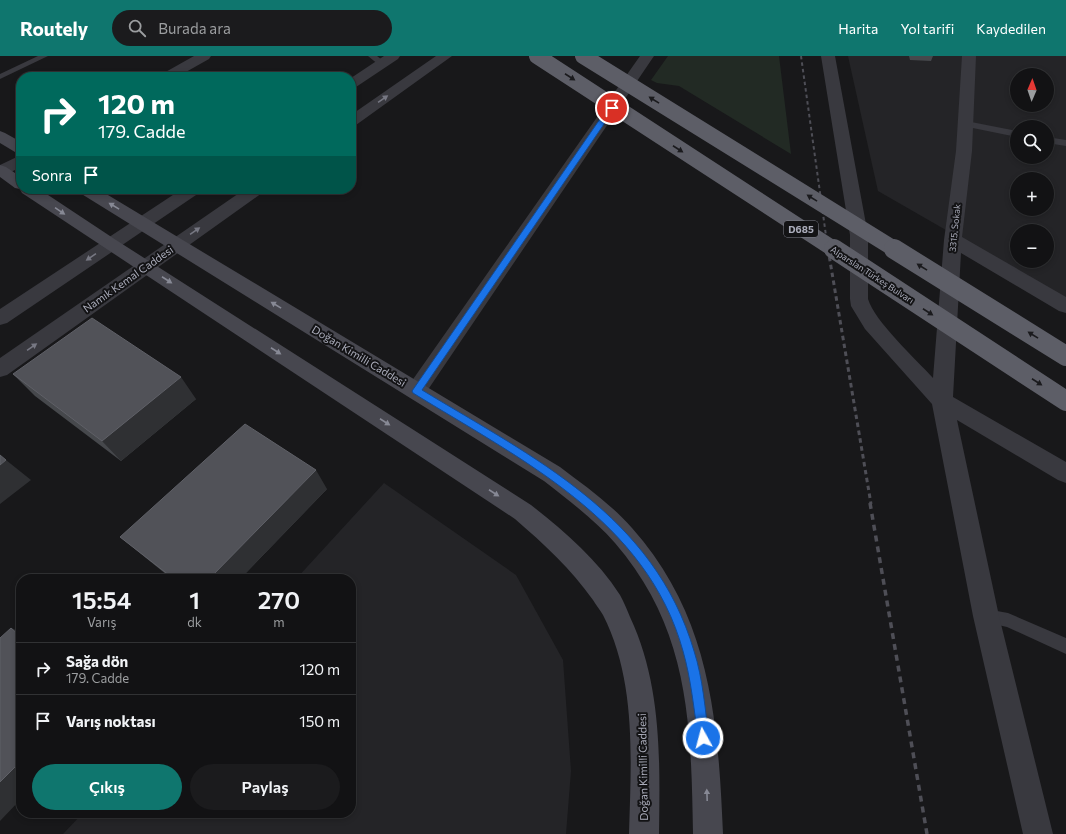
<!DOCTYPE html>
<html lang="tr">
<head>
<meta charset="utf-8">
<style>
	:root { --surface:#121214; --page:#1b1b1d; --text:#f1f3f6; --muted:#9c9ea0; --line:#313234; --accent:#0f766e }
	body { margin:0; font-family:Commissioner,sans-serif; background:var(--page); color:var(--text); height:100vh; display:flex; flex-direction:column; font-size:15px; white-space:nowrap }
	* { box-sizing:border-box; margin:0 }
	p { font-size:13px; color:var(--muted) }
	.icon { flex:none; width:22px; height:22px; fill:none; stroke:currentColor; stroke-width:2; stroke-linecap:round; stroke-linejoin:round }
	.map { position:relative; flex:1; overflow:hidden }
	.drawer { position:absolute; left:16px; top:518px; width:340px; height:244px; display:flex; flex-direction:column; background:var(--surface); border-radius:16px; box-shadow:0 2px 6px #0003,0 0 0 1px var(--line) }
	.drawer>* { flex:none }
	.guide { position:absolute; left:16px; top:16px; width:340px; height:122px; border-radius:16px; box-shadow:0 2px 6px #0003,0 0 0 1px var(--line); background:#00695c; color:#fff; overflow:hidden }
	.needle { width:26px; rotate:2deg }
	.tools { position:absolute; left:1010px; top:12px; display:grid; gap:8px }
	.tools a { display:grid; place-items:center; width:44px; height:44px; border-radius:50%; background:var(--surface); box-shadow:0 2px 6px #0003,0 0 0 1px var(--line); font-size:20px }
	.pin { position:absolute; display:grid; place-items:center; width:34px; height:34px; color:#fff; margin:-17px; border:2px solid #fff; border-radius:50%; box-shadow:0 1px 4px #0007 }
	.me { position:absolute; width:44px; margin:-22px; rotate:353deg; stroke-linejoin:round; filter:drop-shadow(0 0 3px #0008) }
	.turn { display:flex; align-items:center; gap:14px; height:84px; padding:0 16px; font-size:18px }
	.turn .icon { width:52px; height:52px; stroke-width:2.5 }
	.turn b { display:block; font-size:28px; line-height:34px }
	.then { display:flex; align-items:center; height:38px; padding:0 16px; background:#0003; gap:8px; font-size:15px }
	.eta { display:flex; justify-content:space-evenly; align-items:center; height:68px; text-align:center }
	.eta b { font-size:24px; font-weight:600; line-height:28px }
	.action { display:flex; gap:8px; margin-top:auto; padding:8px 16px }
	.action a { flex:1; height:46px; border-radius:24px; background:var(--accent); color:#fff; font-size:16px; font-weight:600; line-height:46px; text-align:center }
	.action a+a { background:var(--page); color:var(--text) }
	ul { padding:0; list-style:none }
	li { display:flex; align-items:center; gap:12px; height:52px; padding:0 16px; border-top:1px solid var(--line) }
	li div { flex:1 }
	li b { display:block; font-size:15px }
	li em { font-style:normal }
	header { display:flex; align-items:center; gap:24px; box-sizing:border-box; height:56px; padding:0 20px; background:var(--accent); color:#fff }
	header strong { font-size:19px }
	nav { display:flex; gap:22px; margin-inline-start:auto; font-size:14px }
	.search { width:280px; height:36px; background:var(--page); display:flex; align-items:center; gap:10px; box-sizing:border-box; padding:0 14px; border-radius:22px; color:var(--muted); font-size:15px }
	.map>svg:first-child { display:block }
	.built { fill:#242427; fill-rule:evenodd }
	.green { fill:#222a24 }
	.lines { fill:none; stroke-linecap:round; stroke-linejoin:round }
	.service { fill:#39393f; fill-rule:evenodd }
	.minor { fill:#39393f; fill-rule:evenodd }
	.tertiary { fill:#39393f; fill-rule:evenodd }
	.secondary { fill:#47474f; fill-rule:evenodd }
	.rail-far2 { stroke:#4e4e56; stroke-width:2; stroke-dasharray:3.5 3; stroke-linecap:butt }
	.rail-far1 { stroke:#4e4e56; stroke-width:3; stroke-dasharray:4.5 3.5; stroke-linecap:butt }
	.rail { stroke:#4e4e56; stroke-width:3.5; stroke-dasharray:6 5; stroke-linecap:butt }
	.trunk-bridge-far1 { stroke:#5d5e67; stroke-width:16 }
	.trunk-bridge { stroke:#5d5e67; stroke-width:20 }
	.wall { fill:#46484c }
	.shaded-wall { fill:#2f3033 }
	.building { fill:#515258; stroke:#5f6067 }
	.oneway { fill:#1a1a1d }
	.oneway2 { fill:#777883 }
	.oneway3 { fill:#878995 }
	.route { fill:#1a73e8; stroke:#114b97 }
	.labels { text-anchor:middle; stroke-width:4; stroke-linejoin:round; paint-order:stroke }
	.far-street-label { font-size:9px; fill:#aaacba; stroke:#131315 }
	.shield { fill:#131315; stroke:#7d7e88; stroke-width:1 }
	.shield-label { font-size:10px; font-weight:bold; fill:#aaacba }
	.street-label { font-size:11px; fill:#aaacba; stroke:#131315 }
</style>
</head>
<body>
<header>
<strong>Routely</strong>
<div class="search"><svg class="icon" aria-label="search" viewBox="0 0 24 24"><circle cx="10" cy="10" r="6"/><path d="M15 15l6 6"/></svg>Burada ara</div>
<nav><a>Harita</a><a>Yol tarifi</a><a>Kaydedilen</a></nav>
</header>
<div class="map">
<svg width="1066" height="778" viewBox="0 0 1066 778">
	<rect width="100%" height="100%" fill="#18181a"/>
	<!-- built -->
	<path class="built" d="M 848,0 L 1066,0 L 1066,243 L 878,135 ZM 1017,19 L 1047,19 L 1047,49 L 1017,49 ZM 1017,71 L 1047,71 L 1047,101 L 1017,101 ZM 1017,123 L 1047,123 L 1047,153 L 1017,153 ZM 1017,175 L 1047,175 L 1047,205 L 1017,205 Z
		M 384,427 L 516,519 L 563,604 L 571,715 L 566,778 L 63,778 L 83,757 L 351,757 L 351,523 L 296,523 Z"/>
	<!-- green -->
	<path class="green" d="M 668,0 L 779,0 L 791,98 L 679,30 L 657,27 L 651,24 Z"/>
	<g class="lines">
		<!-- service -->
		<path class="service" d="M 38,0 L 48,0 L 0,23 L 0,18 Z
			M 368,0 L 377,0 L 386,7 L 385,9 L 379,9 Z
			M 966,65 L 1017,75 L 1017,81 L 963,70 L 962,68 L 963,66 Z
			M 1047,81 L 1066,84 L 1066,90 L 1047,87 Z
			M 986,553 L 1008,557 L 1066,582 L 1066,598 L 1007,571 L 981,565 L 978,560 L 981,555 Z"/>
		<!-- minor -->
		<path class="minor" d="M 194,0 L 211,0 L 209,3 L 177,21 L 160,21 L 162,18 Z
			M 640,0 L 654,0 L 423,341 L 416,343 L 409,341 L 406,335 L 409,329 Z
			M 821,0 L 835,0 L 868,179 L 868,243 C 875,266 916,303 933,322 L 944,184 L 956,95 L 962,0 L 976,0 L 972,95 L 962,181 L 1066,241 L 1066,257 L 1059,255 L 961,197 L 953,341 L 1066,406 L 1066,427 L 1058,424 L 957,364 L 999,560 L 1053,778 L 1023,778 L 973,560 L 932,348 L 865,273 L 851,250 L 850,243 L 850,179 Z
			M 21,99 L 21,111 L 7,118 L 0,120 L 0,109 Z"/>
		<!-- tertiary -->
		<path class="tertiary" d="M 384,0 L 400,0 L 398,3 L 356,31 L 351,32 L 351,22 Z
			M 436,0 L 452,0 L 356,69 L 351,71 L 351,59 Z
			M 182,133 L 201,133 L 199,137 L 7,267 L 0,269 L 0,253 Z
			M 245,133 L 264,133 L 262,137 L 7,319 L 0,321 L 0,302 Z"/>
		<!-- secondary -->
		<path class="secondary" d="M 0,75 L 5,77 L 21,86 L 21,98 L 15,96 L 0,87 Z
			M 0,109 L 6,111 L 21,121 L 21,133 L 39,133 L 116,184 L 531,449 C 564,475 597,503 620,539 C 624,546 627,554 630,561 C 662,629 660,705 659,778 L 629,778 C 631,706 637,626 603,559 C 600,554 596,549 593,544 C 571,513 544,488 515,463 L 22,137 L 20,133 L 15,132 L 0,121 Z
			M 78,133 L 98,133 L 560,411 C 585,430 611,448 632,472 C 711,561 718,664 723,778 L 693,778 C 691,669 690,574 615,487 C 594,463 568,444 544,425 L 80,137 Z"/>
		<!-- rail-far2 -->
		<path class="rail-far2" d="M 801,0 L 828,194"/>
		<!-- rail-far1 -->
		<path class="rail-far1" d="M 828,193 L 871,448"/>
		<!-- rail -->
		<path class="rail" d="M 870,447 L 927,778"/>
		<!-- trunk-bridge-far1 -->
		<path class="trunk-bridge-far1" d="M 537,0 L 835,194
			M 583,0 L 896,194"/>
		<!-- trunk-bridge -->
		<path class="trunk-bridge" d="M 834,193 L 1066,345
			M 894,193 L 1066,300"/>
	</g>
	<!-- wall -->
	<path class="wall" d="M 909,0 L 933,0 L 931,5 L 910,4 Z
		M 13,318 L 196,343 L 121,405 L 35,340 Z
		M 327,433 L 240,523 L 172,523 L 120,481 Z"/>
	<!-- shaded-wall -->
	<path class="shaded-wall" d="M 181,321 L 196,343 L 121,405 L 102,385 Z
		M 6,404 L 31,424 L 0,448 L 0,409 Z
		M 316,414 L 327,433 L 240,523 L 209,523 Z
		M 11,572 L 21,576 L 21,581 Z
		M 21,705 L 21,743 L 0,765 L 0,726 Z"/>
	<!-- building -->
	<path class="building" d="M 92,262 L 181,321 L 102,385 L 13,318 Z
		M 245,368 L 316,414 L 209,523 L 174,523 L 120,481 Z
		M 0,399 L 6,404 L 0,409 Z
		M 11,572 L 21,581 L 21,705 L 0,726 L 0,582 Z"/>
	<!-- one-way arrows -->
	<defs><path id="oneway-solid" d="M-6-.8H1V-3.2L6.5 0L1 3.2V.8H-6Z"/></defs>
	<g class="oneway">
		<use href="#oneway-solid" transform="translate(570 21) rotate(33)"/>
		<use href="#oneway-solid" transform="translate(654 44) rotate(-148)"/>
		<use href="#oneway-solid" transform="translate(678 93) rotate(33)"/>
		<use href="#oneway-solid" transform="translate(812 142) rotate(-148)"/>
		<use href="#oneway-solid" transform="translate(922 211) rotate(-148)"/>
		<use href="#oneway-solid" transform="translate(928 256) rotate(33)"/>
		<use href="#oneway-solid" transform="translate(1033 279) rotate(-148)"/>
		<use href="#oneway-solid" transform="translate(1037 326) rotate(33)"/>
	</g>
	<g class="oneway2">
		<use href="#oneway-solid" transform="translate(383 43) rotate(-35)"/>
		<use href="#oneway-solid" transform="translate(195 175) rotate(-35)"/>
		<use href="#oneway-solid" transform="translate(91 201) rotate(146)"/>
		<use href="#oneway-solid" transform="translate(32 291) rotate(-35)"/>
	</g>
	<g class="oneway3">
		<use href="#oneway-solid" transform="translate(114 150) rotate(-149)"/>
		<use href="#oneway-solid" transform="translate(60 155) rotate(34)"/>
		<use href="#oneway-solid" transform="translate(167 224) rotate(33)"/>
		<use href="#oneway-solid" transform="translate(276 249) rotate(-149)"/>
		<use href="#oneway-solid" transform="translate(276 295) rotate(33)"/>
		<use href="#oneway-solid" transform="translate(385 366) rotate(33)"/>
		<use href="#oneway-solid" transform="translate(494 437) rotate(33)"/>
		<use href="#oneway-solid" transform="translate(707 739) rotate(-92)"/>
	</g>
	<!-- route -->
	<path class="route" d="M 609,50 L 615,52 L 422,334 C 534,402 654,459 694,595 C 703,623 705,653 709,682 L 708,686 L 703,688 L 699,686 L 698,682 C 694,653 691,623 683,595 C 647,464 520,403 413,337 L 412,335 Z"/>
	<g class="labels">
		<!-- far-street labels -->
		<g class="far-street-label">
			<text transform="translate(955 172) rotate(-84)" y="3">3315. Sokak</text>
			<text transform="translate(872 219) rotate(33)" y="3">Alparslan Türkeş Bulvarı</text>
		</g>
		<!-- shield labels -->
		<rect class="shield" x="784" y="165" width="34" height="16" rx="3"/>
		<g class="shield-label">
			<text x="801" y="177">D685</text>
		</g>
		<!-- street labels -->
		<g class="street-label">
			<text transform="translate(128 223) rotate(-35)" y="4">Namık Kemal Caddesi</text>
			<text transform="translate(359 300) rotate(31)" y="4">Doğan Kimilli Caddesi</text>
			<text transform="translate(643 711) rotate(-91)" y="4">Doğan Kimilli Caddesi</text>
		</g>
	</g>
</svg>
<div class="tools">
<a><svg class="needle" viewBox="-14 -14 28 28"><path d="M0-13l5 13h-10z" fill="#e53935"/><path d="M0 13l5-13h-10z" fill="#9c9ea0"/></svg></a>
<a><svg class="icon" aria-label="search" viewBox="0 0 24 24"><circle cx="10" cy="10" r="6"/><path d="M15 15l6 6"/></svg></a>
<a>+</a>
<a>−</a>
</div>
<div class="pin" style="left:612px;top:52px;background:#d93025"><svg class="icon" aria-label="arrive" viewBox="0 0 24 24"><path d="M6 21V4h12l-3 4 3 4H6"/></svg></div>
<svg class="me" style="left:703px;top:682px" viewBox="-20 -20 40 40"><circle r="17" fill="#1a73e8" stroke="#fff" stroke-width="3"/><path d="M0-11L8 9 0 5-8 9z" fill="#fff"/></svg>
<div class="guide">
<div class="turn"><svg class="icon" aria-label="right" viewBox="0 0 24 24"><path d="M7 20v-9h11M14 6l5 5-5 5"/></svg><div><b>120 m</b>179. Cadde</div></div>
<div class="then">Sonra<svg class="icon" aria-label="arrive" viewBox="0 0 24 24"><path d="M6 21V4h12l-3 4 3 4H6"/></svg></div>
</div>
<section class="drawer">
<div class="eta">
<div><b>15:54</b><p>Varış</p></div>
<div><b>1</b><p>dk</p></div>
<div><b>270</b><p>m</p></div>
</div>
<ul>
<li><svg class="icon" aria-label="right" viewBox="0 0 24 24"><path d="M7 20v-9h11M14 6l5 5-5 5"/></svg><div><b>Sağa dön</b><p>179. Cadde</p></div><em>120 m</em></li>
<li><svg class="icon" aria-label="arrive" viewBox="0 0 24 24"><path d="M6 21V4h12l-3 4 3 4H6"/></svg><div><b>Varış noktası</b></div><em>150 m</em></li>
</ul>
<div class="action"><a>Çıkış</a><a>Paylaş</a></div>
</section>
</div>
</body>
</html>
